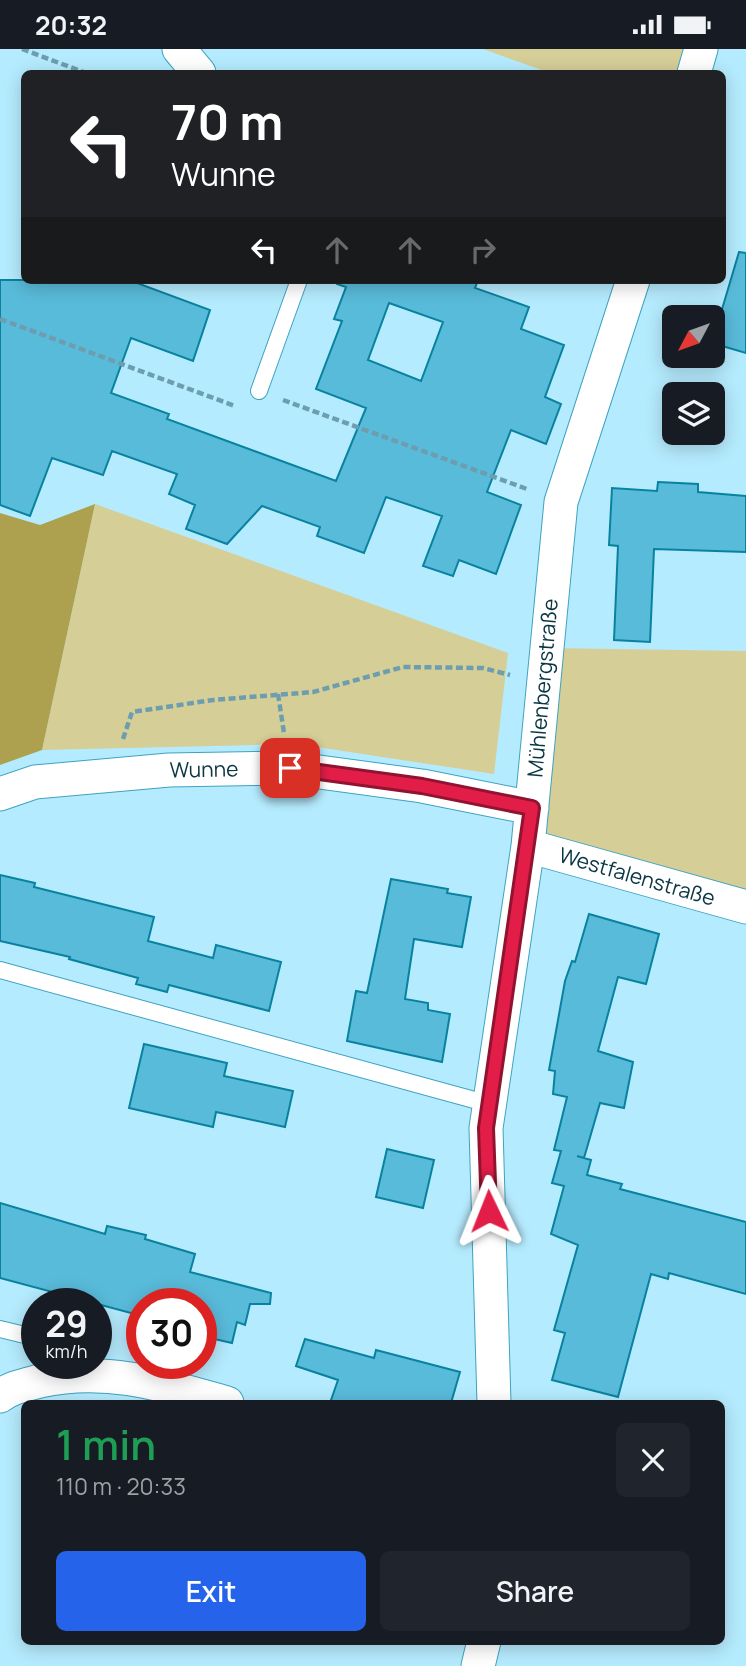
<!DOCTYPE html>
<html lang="en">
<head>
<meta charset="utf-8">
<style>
	:root { --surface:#171b24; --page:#20242c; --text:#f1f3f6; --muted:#9ea1a6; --accent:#2563eb }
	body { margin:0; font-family:Manrope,sans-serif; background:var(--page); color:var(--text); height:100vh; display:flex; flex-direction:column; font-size:26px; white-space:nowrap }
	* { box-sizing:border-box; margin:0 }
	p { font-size:23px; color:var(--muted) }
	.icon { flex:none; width:38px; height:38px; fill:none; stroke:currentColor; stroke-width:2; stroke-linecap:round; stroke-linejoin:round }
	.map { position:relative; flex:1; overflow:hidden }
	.details { position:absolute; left:21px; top:1351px; width:704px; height:245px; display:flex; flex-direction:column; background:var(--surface); border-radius:10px; box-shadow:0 4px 18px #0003 }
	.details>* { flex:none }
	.guide { position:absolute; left:21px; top:21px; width:705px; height:214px; border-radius:10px; box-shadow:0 4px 18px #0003; background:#202124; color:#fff; overflow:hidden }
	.needle { width:46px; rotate:229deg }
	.tools { position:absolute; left:662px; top:256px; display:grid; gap:14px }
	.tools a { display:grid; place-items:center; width:63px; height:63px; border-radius:10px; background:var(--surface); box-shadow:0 4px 18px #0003; font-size:35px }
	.speed { position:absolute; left:21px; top:1239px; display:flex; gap:14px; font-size:35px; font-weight:700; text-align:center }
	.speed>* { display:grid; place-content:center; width:91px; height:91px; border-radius:50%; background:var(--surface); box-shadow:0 4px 18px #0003; line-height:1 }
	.speed small { font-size:18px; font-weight:400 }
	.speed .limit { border:10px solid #d22; background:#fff; color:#111 }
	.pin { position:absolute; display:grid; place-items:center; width:60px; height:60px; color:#fff; margin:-30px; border-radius:14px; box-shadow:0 4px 10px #0006 }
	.me { position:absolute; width:77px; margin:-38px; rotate:358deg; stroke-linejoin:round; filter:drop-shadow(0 0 5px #0008) }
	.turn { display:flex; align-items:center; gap:24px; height:147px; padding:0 35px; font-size:32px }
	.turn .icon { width:91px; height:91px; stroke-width:2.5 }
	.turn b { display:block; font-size:49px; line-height:60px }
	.lanes { display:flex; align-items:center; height:66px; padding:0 35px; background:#0003; justify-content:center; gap:35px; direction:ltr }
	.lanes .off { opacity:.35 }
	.round { display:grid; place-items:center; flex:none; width:74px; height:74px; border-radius:10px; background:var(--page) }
	.overview { display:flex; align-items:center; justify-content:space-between; height:119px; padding:0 35px }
	h1 { font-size:42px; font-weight:600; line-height:52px; color:#1e9e55 }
	.action { display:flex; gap:14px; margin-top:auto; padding:14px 35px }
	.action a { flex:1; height:80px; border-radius:10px; background:var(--accent); color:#fff; font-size:28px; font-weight:600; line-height:80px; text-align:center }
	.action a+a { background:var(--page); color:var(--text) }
	.status { display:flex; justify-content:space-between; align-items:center; height:49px; padding:0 35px; background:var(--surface); direction:ltr }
	.status svg { height:19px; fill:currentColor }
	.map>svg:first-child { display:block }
	.green { fill:#d6ce97 }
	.forest { fill:#ada14f }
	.building { fill:#59bbda; stroke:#09829f; stroke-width:2; fill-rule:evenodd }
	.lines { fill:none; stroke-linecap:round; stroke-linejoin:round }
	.service-casing { stroke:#3ea3c1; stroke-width:18 }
	.minor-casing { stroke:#3ea3c1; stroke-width:35 }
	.path { stroke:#6d9eaf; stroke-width:4.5; stroke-dasharray:7 3.5; stroke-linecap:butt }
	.service { stroke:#fff; stroke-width:16 }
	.minor { stroke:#fff; stroke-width:33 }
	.route-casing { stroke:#92132f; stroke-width:18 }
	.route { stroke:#e11d48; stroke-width:12 }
	.labels { text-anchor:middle; stroke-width:5; stroke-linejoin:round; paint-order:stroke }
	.street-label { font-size:21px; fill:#0a3643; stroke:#fff }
</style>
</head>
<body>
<div class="status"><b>20:32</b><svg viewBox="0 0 49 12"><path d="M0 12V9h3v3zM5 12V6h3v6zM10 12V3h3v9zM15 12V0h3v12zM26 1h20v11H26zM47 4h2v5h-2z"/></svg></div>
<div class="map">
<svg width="746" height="1617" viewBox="0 0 746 1617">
	<rect width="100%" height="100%" fill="#b5ebfe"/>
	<!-- green -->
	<path class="green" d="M 483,0 L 701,0 L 694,24 L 550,24 Z
		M 95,455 L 508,604 L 494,725 L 297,695 L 42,701 Z
		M 547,599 L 746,602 L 746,858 L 528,797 Z"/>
	<!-- forest -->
	<path class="forest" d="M 95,455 L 42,701 L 0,716 L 0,464 L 40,476 Z"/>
	<!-- building -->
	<path class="building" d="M 739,203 L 746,204 L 746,304 L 712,294 Z
		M 0,231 L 129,231 L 210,261 L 193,312 L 131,289 L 111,344 L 169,365 L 167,370 L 336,432 L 366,359 L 316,340 L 342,272 L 334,270 L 346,238 L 337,235 L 337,231 L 478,231 L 475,239 L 529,258 L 521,280 L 564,296 L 545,348 L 561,355 L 546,395 L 511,381 L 487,443 L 521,456 L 496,525 L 459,511 L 453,527 L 423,517 L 442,467 L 386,448 L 364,504 L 317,487 L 320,478 L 262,457 L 227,495 L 186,480 L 195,456 L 169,445 L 177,425 L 112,402 L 103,426 L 52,409 L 30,467 L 0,456 ZM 389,254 L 443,273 L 421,332 L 368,311 Z
		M 658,433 L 698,435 L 698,443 L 746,447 L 746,503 L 654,500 L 650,593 L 614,591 L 618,497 L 609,496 L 612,439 L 657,442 Z
		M 0,826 L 35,834 L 34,838 L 154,868 L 148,892 L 213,909 L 216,896 L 281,913 L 269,962 L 169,936 L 167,943 L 136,935 L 138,929 L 69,910 L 70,908 L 0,892 Z
		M 391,830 L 448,840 L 447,844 L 471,848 L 462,898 L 414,890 L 405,950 L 428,954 L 428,961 L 450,965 L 442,1013 L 347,992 L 356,942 L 367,944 Z
		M 589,865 L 659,885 L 646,935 L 618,928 L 598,1002 L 633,1013 L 624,1059 L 600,1054 L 584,1109 L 577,1107 L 591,1111 L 587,1126 L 622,1135 L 620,1140 L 746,1173 L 746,1245 L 669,1224 L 668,1230 L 651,1225 L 618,1348 L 552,1331 L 565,1284 L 554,1281 L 578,1196 L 551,1185 L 564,1137 L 552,1134 L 561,1102 L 554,1101 L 567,1048 L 553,1045 L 555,1022 L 549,1021 L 565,932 L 572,912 L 575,913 Z
		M 144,995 L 227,1014 L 224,1027 L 293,1042 L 285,1078 L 216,1063 L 213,1078 L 129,1059 Z
		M 387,1100 L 434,1111 L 423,1159 L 376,1148 Z
		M 0,1154 L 105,1185 L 107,1177 L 146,1186 L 145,1190 L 195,1205 L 190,1223 L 271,1244 L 270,1255 L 250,1255 L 245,1276 L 237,1273 L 232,1294 L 201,1287 L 201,1255 L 142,1255 L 142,1267 L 0,1229 Z
		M 305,1290 L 374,1309 L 376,1301 L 460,1323 L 451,1354 L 330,1354 L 338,1331 L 296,1317 Z"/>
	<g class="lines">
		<defs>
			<path id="service" d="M 259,342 L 299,231
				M 0,921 L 489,1055
				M 0,1280 L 37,1289"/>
			<path id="minor" d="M 179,0 L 199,24
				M 694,24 L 701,0
				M 0,745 L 35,733 L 169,721 L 290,719 L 422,737 L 532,759
				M 528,797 L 746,858
				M 0,1347 C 12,1338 25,1336 40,1332 C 106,1317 164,1336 227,1354
				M 494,1354 L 486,1079 L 528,797 L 561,453 L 633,231
				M 478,1617 L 484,1592"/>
		</defs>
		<!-- service casing -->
		<use href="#service" class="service-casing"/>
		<!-- minor casing -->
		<use href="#minor" class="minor-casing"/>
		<!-- path -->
		<path class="path" d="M 22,0 L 86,24
			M 0,270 L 235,357
			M 283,351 L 527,440
			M 278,645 L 284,684
			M 123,690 L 132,663 L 213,651 L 313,643 L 403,618 L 483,619 L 510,626"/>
		<!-- service -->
		<use href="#service" class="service"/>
		<!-- minor -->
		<use href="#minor" class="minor"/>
	</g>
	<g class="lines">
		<defs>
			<path id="route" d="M 290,719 L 422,737 L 532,759 L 486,1079 L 489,1162"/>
		</defs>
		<!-- route casing -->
		<use href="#route" class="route-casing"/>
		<!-- route -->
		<use href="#route" class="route"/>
	</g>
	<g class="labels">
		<!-- street labels -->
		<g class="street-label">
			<text transform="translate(543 639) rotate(-85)" y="7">Mühlenbergstraße</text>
			<text transform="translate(204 721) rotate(-1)" y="7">Wunne</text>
			<text transform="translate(637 828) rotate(16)" y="7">Westfalenstraße</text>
		</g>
	</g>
</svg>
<div class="tools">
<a><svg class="needle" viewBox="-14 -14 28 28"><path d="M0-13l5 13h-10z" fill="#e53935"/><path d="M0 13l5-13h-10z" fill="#9ea1a6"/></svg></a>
<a><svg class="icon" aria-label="layers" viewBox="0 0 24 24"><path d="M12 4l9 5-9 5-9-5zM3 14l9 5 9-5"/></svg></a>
</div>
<div class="speed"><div>29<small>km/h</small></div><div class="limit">30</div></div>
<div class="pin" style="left:290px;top:719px;background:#d93025"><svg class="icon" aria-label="arrive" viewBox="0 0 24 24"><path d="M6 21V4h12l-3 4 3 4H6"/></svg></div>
<svg class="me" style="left:489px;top:1162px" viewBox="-20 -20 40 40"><path d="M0-17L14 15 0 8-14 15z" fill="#e11d48" stroke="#fff" stroke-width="4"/></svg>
<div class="guide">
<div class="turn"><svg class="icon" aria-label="left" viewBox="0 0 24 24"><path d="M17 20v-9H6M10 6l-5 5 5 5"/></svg><div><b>70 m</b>Wunne</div></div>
<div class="lanes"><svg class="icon" aria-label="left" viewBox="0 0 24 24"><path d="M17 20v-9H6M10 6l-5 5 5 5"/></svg><svg class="icon off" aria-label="ahead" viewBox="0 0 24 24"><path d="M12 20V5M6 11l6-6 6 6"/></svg><svg class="icon off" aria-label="ahead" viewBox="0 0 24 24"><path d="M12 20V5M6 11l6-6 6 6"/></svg><svg class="icon off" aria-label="right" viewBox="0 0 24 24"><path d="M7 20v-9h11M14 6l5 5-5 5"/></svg></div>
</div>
<section class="details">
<div class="overview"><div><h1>1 min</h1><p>110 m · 20:33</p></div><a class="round"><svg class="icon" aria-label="close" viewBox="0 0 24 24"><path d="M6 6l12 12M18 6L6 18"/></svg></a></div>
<div class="action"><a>Exit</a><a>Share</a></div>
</section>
</div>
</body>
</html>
